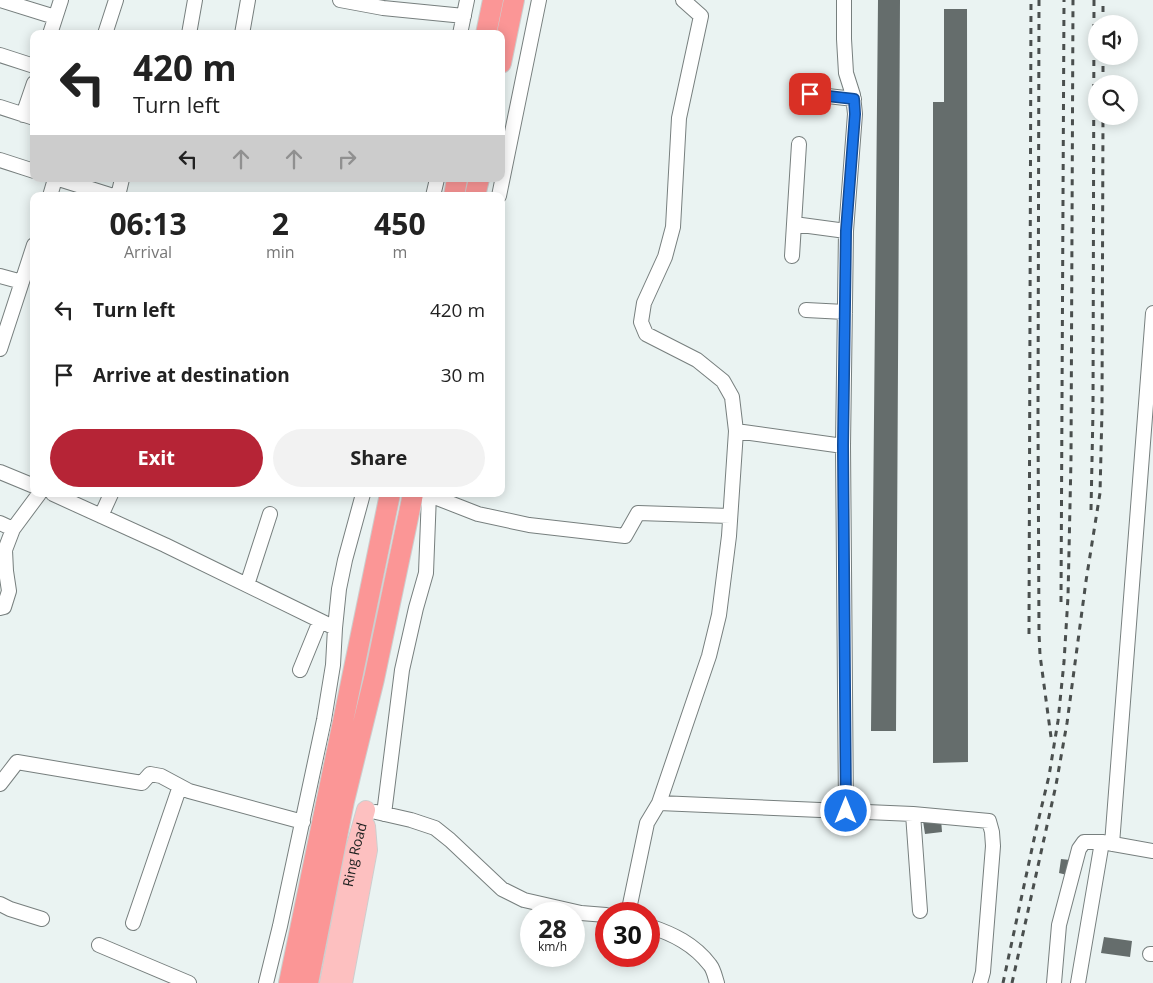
<!DOCTYPE html>
<html lang="en">
<head>
<meta charset="utf-8">
<style>
	:root { --surface:#fff; --page:#f2f2f2; --text:#222; --muted:#767676; --accent:#b62436 }
	body { margin:0; font-family:"Open Sans",sans-serif; background:var(--page); color:var(--text); height:100vh; display:flex; flex-direction:column; font-size:19px; white-space:nowrap }
	* { box-sizing:border-box; margin:0 }
	p { font-size:16px; color:var(--muted) }
	.icon { flex:none; width:28px; height:28px; fill:none; stroke:currentColor; stroke-width:2; stroke-linecap:round; stroke-linejoin:round }
	.map { position:relative; flex:1; overflow:hidden }
	.sheet { position:absolute; left:30px; top:192px; width:475px; height:305px; display:flex; flex-direction:column; background:var(--surface); border-radius:10px; box-shadow:0 2px 12px #0003 }
	.sheet>* { flex:none }
	.hud { position:absolute; left:30px; top:30px; width:475px; height:152px; border-radius:10px; box-shadow:0 2px 12px #0003; background:#fff; color:var(--text); overflow:hidden }
	.controls { position:absolute; left:1088px; top:15px; display:grid; gap:10px }
	.controls a { display:grid; place-items:center; width:50px; height:50px; border-radius:50%; background:var(--surface); box-shadow:0 2px 12px #0003; font-size:25px }
	.speed { position:absolute; left:520px; top:902px; display:flex; gap:10px; font-size:25px; font-weight:700; text-align:center }
	.speed>* { display:grid; place-content:center; width:65px; height:65px; border-radius:50%; background:var(--surface); box-shadow:0 2px 12px #0003; line-height:1 }
	.speed small { font-size:12px; font-weight:400 }
	.speed .limit { border:8px solid #d22; background:#fff; color:#111 }
	.pin { position:absolute; display:grid; place-items:center; width:42px; height:42px; color:#fff; margin:-21px; border-radius:10px; box-shadow:0 2px 8px #0006 }
	.me { position:absolute; width:55px; margin:-28px; rotate:0deg; stroke-linejoin:round; filter:drop-shadow(0 0 4px #0008) }
	.turn { display:flex; align-items:center; gap:18px; height:105px; padding:0 20px; font-size:22px }
	.turn .icon { width:65px; height:65px; stroke-width:2.5 }
	.turn b { display:block; font-size:35px; line-height:42px }
	.lanes { display:flex; align-items:center; height:48px; padding:0 20px; background:#0003; justify-content:center; gap:25px; direction:ltr }
	.lanes .off { opacity:.35 }
	.eta { display:flex; justify-content:space-evenly; align-items:center; height:85px; text-align:center }
	.eta b { font-size:30px; font-weight:700; line-height:35px }
	.action { display:flex; gap:10px; margin-top:auto; padding:10px 20px }
	.action a { flex:1; height:58px; border-radius:30px; background:var(--accent); color:#fff; font-size:20px; font-weight:700; line-height:58px; text-align:center }
	.action a+a { background:var(--page); color:var(--text) }
	ul { padding:0; list-style:none }
	li { display:flex; align-items:center; gap:15px; height:65px; padding:0 20px }
	li div { flex:1 }
	li b { display:block; font-size:19px }
	li em { font-style:normal }
	.map>svg:first-child { display:block }
	.building { fill:#656d6c }
	.lines { fill:none; stroke-linecap:round; stroke-linejoin:round }
	.minor-casing { stroke:#777f7e; stroke-width:16 }
	.major-casing { stroke:#cdcece; stroke-width:20 }
	.highway-casing { stroke:#cdcece; stroke-width:22 }
	.minor { stroke:#fff; stroke-width:14 }
	.major { stroke:#fdc0c0; stroke-width:18 }
	.highway { stroke:#fb9696; stroke-width:20 }
	.rail { stroke:#4a4f4e; stroke-width:3; stroke-dasharray:6 6; stroke-linecap:butt }
	.route-casing { stroke:#114b97; stroke-width:12 }
	.route { stroke:#1a73e8; stroke-width:9 }
	.labels { text-anchor:middle; stroke-width:4.5; stroke-linejoin:round; paint-order:stroke }
	.street-label { font-size:14px; fill:#1d201f; stroke:#fff }
</style>
</head>
<body>
<div class="map">
<svg width="1153" height="983" viewBox="0 0 1153 983">
	<rect width="100%" height="100%" fill="#eaf3f2"/>
	<!-- building -->
	<path class="building" d="M 878,0 L 900,0 L 896,731 L 871,731 Z
		M 944,9 L 967,9 L 968,762 L 933,763 L 933,102 L 944,102 Z
		M 941,819 L 942,832 L 925,834 L 923,821 Z
		M 1061,859 L 1070,860 L 1067,875 L 1059,873 Z
		M 1104,937 L 1132,941 L 1130,957 L 1101,953 Z"/>
	<g class="lines">
		<defs>
			<path id="minor" d="M 0,0 L 55,17
				M 340,0 L 383,8 L 464,16
				M 844,0 L 844,39 L 846,73 L 853,95 L 855,114 L 846,231 L 843,446 L 846,811
				M 50,34 L 61,0
				M 105,34 L 116,0
				M 189,34 L 195,0
				M 242,34 L 248,0
				M 460,34 L 467,0
				M 0,55 L 34,66
				M 810,94 L 854,99
				M 0,107 L 34,118
				M 23,115 L 34,83
				M 0,160 L 34,171
				M 59,179 L 113,196
				M 50,196 L 55,179
				M 118,196 L 122,179
				M 433,196 L 437,179
				M 499,196 L 539,0
				M 794,224 L 846,231
				M 792,256 L 799,144
				M 0,276 L 22,282
				M 806,310 L 845,312
				M 0,349 L 34,245
				M 736,431 L 843,446
				M 0,472 L 34,486
				M 53,494 L 165,545 L 335,628
				M 437,498 L 478,514 L 529,525 L 625,536 L 638,513 L 730,516
				M 101,516 L 111,494
				M 0,523 L 13,529 L 39,494
				M 247,585 L 270,514
				M 0,608 L 4,607 L 9,591 L 6,571 L 5,550 L 13,529
				M 300,670 L 320,621
				M 0,784 L 17,762 L 142,783 L 150,774 L 161,776 L 189,791 L 303,822
				M 659,803 L 709,656 L 719,615 L 729,536 L 736,431 L 732,397 L 723,381 L 697,360 L 646,334 L 641,322 L 644,303 L 665,257 L 673,227 L 679,118 L 701,16 L 683,0
				M 376,812 L 411,820 L 435,828 L 450,840 L 502,889 L 524,900 L 581,913 L 606,915
				M 384,814 L 402,670 L 416,608 L 426,573 L 429,494
				M 913,814 L 920,911
				M 1112,844 L 1153,313
				M 0,904 L 10,909 L 42,919
				M 628,914 L 647,823 L 659,803 L 913,814 L 989,821 L 992,832 L 993,846 L 983,972 L 980,983
				M 133,923 L 180,786
				M 649,926 C 673,934 694,944 710,965 C 714,970 715,977 717,983
				M 99,945 L 189,983
				M 1150,954 L 1153,954
				M 266,983 L 280,926 L 324,720 L 333,665 L 335,628 L 339,589 L 345,560 L 363,494
				M 1054,983 L 1059,925 L 1079,849 L 1084,842 L 1102,842 L 1153,851
				M 1078,983 L 1102,842"/>
			<g id="major">
				<path id="s1" d="M 329,983 L 355,849 L 366,810"/>
				<path d="M 343,983 L 368,850 L 366,826"/>
			</g>
			<path id="highway" d="M 486,34 L 493,0
				M 501,63 L 514,0
				M 454,196 L 457,179
				M 475,196 L 479,179
				M 289,983 L 390,494
				M 308,983 L 344,801 L 374,679 L 413,494"/>
		</defs>
		<!-- minor casing -->
		<use href="#minor" class="minor-casing"/>
		<!-- major casing -->
		<use href="#major" class="major-casing"/>
		<!-- highway casing -->
		<use href="#highway" class="highway-casing"/>
		<!-- minor -->
		<use href="#minor" class="minor"/>
		<!-- major -->
		<use href="#major" class="major"/>
		<!-- highway -->
		<use href="#highway" class="highway"/>
		<!-- rail -->
		<path class="rail" d="M 1039,0 L 1038,418 L 1039,633 L 1040,655 L 1051,737
			M 1103,24 L 1103,0
			M 1103,84 L 1103,56
			M 1091,510 L 1093,411 L 1094,0
			M 1061,602 L 1064,0
			M 1029,634 L 1031,0
			M 1003,983 L 1036,830 L 1049,776 L 1058,721 L 1064,662 L 1068,597 L 1071,459 L 1073,0
			M 1012,983 L 1056,785 L 1067,723 L 1086,581 L 1100,493 L 1102,411 L 1103,116"/>
	</g>
	<g class="lines">
		<defs>
			<path id="route" d="M 810,94 L 854,99 L 855,114 L 846,231 L 843,446 L 846,811"/>
		</defs>
		<!-- route casing -->
		<use href="#route" class="route-casing"/>
		<!-- route -->
		<use href="#route" class="route"/>
	</g>
	<g class="labels">
		<!-- street labels -->
		<g class="street-label">
			<text dy="5" stroke="none"><textPath href="#s1" startOffset="131">Ring Road</textPath></text>
		</g>
	</g>
</svg>
<div class="controls">
<a><svg class="icon" aria-label="sound" viewBox="0 0 24 24"><path d="M4 9h4l5-4v14l-5-4H4zM17 9q2 3 0 6"/></svg></a>
<a><svg class="icon" aria-label="search" viewBox="0 0 24 24"><circle cx="10" cy="10" r="6"/><path d="M15 15l6 6"/></svg></a>
</div>
<div class="speed"><div>28<small>km/h</small></div><div class="limit">30</div></div>
<div class="pin" style="left:810px;top:94px;background:#d93025"><svg class="icon" aria-label="arrive" viewBox="0 0 24 24"><path d="M6 21V4h12l-3 4 3 4H6"/></svg></div>
<svg class="me" style="left:846px;top:811px" viewBox="-20 -20 40 40"><circle r="17" fill="#1a73e8" stroke="#fff" stroke-width="3"/><path d="M0-11L8 9 0 5-8 9z" fill="#fff"/></svg>
<div class="hud">
<div class="turn"><svg class="icon" aria-label="left" viewBox="0 0 24 24"><path d="M17 20v-9H6M10 6l-5 5 5 5"/></svg><div><b>420 m</b>Turn left</div></div>
<div class="lanes"><svg class="icon" aria-label="left" viewBox="0 0 24 24"><path d="M17 20v-9H6M10 6l-5 5 5 5"/></svg><svg class="icon off" aria-label="ahead" viewBox="0 0 24 24"><path d="M12 20V5M6 11l6-6 6 6"/></svg><svg class="icon off" aria-label="ahead" viewBox="0 0 24 24"><path d="M12 20V5M6 11l6-6 6 6"/></svg><svg class="icon off" aria-label="right" viewBox="0 0 24 24"><path d="M7 20v-9h11M14 6l5 5-5 5"/></svg></div>
</div>
<section class="sheet">
<div class="eta">
<div><b>06:13</b><p>Arrival</p></div>
<div><b>2</b><p>min</p></div>
<div><b>450</b><p>m</p></div>
</div>
<ul>
<li><svg class="icon" aria-label="left" viewBox="0 0 24 24"><path d="M17 20v-9H6M10 6l-5 5 5 5"/></svg><div><b>Turn left</b></div><em>420 m</em></li>
<li><svg class="icon" aria-label="arrive" viewBox="0 0 24 24"><path d="M6 21V4h12l-3 4 3 4H6"/></svg><div><b>Arrive at destination</b></div><em>30 m</em></li>
</ul>
<div class="action"><a>Exit</a><a>Share</a></div>
</section>
</div>
</body>
</html>
